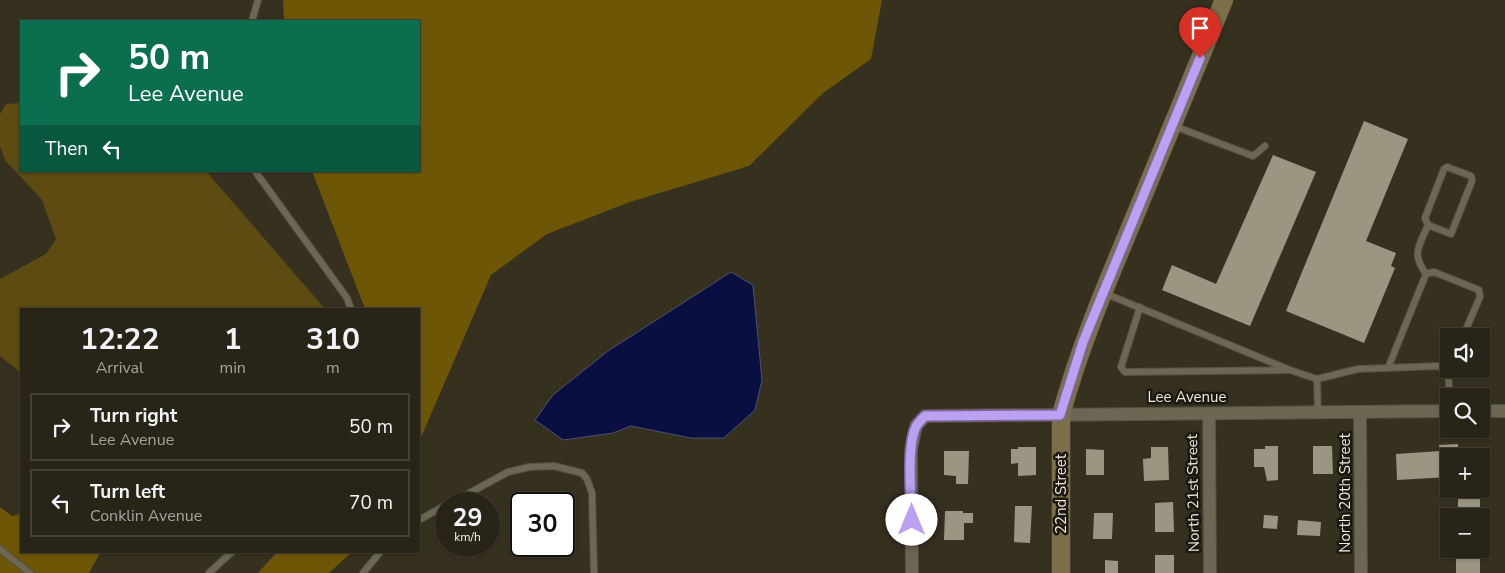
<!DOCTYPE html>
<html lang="en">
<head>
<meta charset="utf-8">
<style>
	:root { --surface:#282417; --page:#343024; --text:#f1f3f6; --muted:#a5a4a1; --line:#444136 }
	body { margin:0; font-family:"Nunito Sans",sans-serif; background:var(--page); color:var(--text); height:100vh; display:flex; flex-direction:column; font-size:19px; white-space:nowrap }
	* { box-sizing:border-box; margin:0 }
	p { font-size:16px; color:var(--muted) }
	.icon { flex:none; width:28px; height:28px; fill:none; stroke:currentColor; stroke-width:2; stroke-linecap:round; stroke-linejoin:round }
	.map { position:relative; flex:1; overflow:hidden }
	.panel { position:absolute; left:20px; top:308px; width:400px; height:245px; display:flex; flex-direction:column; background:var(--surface); border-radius:0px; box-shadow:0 1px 4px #0004,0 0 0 1px var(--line) }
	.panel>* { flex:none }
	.hud { position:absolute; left:20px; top:20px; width:400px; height:152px; border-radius:0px; box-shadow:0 1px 4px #0004,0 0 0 1px var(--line); background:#0b6e4f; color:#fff; overflow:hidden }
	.controls { position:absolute; left:1440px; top:328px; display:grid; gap:10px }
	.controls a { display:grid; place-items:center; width:50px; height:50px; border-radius:0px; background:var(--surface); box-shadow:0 1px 4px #0004,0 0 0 1px var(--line); font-size:25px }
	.speed { position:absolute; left:435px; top:492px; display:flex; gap:10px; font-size:25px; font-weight:700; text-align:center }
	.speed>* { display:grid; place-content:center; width:65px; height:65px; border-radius:50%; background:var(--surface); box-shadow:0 1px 4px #0004,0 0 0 1px var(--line); line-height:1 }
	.speed small { font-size:12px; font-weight:400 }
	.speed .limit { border:2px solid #111; border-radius:8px; background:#fff; color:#111 }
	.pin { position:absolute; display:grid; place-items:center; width:42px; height:42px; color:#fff; margin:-51px -21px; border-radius:50% 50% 50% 0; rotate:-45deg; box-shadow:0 0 5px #0007 }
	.pin .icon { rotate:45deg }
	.me { position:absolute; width:55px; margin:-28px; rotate:0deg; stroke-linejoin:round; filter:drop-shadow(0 0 4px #0008) }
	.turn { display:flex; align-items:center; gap:18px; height:105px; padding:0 25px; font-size:22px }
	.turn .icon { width:65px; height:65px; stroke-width:2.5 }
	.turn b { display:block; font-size:35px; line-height:42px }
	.then { display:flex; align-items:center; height:48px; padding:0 25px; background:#0003; gap:10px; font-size:19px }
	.eta { display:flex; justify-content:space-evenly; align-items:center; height:85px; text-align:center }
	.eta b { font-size:30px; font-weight:700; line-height:35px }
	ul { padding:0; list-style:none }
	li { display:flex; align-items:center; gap:15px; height:68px; margin:0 10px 8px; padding:0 15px; border:2px solid var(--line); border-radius:0px }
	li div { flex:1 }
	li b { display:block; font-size:19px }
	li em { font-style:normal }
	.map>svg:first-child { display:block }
	.green { fill:#5d4b11 }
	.forest { fill:#6d5706 }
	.water { fill:#090f41; stroke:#4e5171 }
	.building { fill:#9c9582 }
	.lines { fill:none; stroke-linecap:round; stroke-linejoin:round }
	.lane-casing { stroke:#544f40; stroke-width:8 }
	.street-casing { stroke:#544f40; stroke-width:14 }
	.secondary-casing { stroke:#544f40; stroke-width:19 }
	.lane { stroke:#6c6653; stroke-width:6 }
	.street { stroke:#6c6653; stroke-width:12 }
	.secondary { stroke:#7c6f4a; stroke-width:18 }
	.route-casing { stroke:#7a689d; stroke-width:12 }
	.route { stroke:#bca0f2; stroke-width:9 }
	.labels { text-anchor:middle; stroke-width:5; stroke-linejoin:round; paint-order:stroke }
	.street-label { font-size:15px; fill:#efebe1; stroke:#1b1810 }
</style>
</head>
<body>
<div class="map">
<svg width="1505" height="573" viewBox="0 0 1505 573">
	<rect width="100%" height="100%" fill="#36301f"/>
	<!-- green -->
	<path class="green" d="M 21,103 L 21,171 L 206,171 L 325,309 L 21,309 L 21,373 L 0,356 L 0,279 L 46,254 L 56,239 L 42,200 L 5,160 L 0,146 L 0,114 L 6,104 Z"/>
	<!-- forest -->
	<path class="forest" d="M 283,0 L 882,0 L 871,59 L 823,93 L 749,166 L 630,202 L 547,234 L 491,275 L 419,442 L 419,309 L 365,309 L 312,171 L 419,171 L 419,21 L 284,21 Z
		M 0,507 L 12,516 L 21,514 L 21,551 L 101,551 L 89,573 L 0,573 Z
		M 278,551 L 353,551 L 329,573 L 258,573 Z"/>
	<!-- water -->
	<path class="water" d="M 731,272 L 753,285 L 762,380 L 755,410 L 724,438 L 691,438 L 631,426 L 613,433 L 563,440 L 535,420 L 553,395 L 608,351 Z"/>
	<!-- building -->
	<path class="building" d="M 1364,121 L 1408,139 L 1366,241 L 1396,253 L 1391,266 L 1395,268 L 1364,343 L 1286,311 Z
		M 1273,155 L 1316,172 L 1250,326 L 1162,290 L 1172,265 L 1216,284 Z
		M 1458,444 L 1458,456 L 1449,456 L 1449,477 L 1397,480 L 1396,454 L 1440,451 L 1439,445 Z
		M 1265,446 L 1278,446 L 1278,480 L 1267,481 L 1264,467 L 1254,467 L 1254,449 L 1265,449 Z
		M 1313,446 L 1332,446 L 1333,474 L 1313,474 Z
		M 1018,447 L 1036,447 L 1036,475 L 1018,476 L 1018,463 L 1011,464 L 1011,449 L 1018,449 Z
		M 1151,447 L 1168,447 L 1169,480 L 1144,481 L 1143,459 L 1151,458 Z
		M 1086,449 L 1104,450 L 1104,475 L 1086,475 Z
		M 944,451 L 969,451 L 968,484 L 956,484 L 956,476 L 944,475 Z
		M 1458,494 L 1480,494 L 1480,516 L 1458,516 Z
		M 1173,502 L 1174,532 L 1155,532 L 1155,503 Z
		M 1015,506 L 1032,506 L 1030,543 L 1014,542 Z
		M 945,511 L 963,511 L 963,513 L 973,513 L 973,523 L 964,523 L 964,540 L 944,540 Z
		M 1094,513 L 1113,513 L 1112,539 L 1093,539 Z
		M 1264,515 L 1278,516 L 1277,529 L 1263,528 Z
		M 1298,520 L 1321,522 L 1320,536 L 1297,535 Z
		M 1456,554 L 1480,554 L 1480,573 L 1456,573 Z
		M 1155,555 L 1174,555 L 1174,573 L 1155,573 Z
		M 1105,560 L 1118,561 L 1118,573 L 1105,573 Z"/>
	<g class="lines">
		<defs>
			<path id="lane" d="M 252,21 L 258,0
				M 1174,126 L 1253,156 L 1265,146
				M 255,171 L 347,298 L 351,309
				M 1426,274 C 1411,253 1419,247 1428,225 L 1451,234 L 1472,181 L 1471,176 L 1447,167 L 1444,169 L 1425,218 L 1428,225
				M 1104,293 L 1290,370 L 1317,379 L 1318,413
				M 1140,307 L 1121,367 L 1125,372 L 1287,370
				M 1388,368 L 1426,274 L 1434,272 L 1479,290 L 1480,297 L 1463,336
				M 1317,379 L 1358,369 L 1439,366 L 1448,373 L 1450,396
				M 449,504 L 508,472 L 529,467 L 554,466 L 582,473 L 587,479 L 592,493 L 594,573
				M 419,520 L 446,505
				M 0,549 L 30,573
				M 209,573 L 233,551
				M 363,573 L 381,551"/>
			<path id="street" d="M 1481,411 L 1505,411
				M 1360,412 L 1361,573
				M 1209,414 L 1210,573
				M 912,573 L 911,450 L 916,426 L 925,416 L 1449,411"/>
			<path id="secondary" d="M 1061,573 L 1061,415 C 1080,345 1109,278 1137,211 C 1166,141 1195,71 1224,0"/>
		</defs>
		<!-- lane casing -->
		<use href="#lane" class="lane-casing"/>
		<!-- street casing -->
		<use href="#street" class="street-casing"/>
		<!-- secondary casing -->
		<use href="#secondary" class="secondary-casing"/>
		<!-- lane -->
		<use href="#lane" class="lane"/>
		<!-- street -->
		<use href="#street" class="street"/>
		<!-- secondary -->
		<use href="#secondary" class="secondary"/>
	</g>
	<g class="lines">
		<defs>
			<path id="route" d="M 912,520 C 911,498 906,442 917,425 C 919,422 922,419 925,416 L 1060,415 L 1083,342 L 1200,58"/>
		</defs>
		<!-- route casing -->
		<use href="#route" class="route-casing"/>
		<!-- route -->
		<use href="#route" class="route"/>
	</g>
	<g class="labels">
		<!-- street labels -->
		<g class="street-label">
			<text x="1187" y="402">Lee Avenue</text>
			<text transform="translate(1193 493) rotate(-91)" y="5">North 21st Street</text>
			<text transform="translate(1345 493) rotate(-90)" y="5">North 20th Street</text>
			<text transform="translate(1061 494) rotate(-90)" y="5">22nd Street</text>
		</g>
	</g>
</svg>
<div class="controls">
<a><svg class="icon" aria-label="sound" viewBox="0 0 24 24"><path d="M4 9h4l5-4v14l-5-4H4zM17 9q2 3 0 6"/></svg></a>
<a><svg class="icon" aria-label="search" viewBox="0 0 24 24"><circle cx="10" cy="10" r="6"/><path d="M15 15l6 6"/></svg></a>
<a>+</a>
<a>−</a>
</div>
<div class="speed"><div>29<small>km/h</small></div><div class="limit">30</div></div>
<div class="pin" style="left:1200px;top:58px;background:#d93025"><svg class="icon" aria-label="arrive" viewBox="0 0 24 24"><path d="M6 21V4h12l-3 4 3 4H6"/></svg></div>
<svg class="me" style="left:912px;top:520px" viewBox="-20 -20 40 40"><circle r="19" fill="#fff"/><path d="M0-13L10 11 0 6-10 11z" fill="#bca0f2"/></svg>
<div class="hud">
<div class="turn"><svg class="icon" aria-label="right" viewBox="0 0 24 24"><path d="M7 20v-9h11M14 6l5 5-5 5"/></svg><div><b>50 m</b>Lee Avenue</div></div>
<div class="then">Then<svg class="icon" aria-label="left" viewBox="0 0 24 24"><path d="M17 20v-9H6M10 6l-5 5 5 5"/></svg></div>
</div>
<section class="panel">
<div class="eta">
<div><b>12:22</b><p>Arrival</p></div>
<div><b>1</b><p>min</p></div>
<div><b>310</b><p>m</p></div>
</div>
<ul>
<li><svg class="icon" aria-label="right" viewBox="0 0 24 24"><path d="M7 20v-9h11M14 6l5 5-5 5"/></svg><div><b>Turn right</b><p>Lee Avenue</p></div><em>50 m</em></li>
<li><svg class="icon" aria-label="left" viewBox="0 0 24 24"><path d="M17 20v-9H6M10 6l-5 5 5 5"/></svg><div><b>Turn left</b><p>Conklin Avenue</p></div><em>70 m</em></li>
</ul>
</section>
</div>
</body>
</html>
